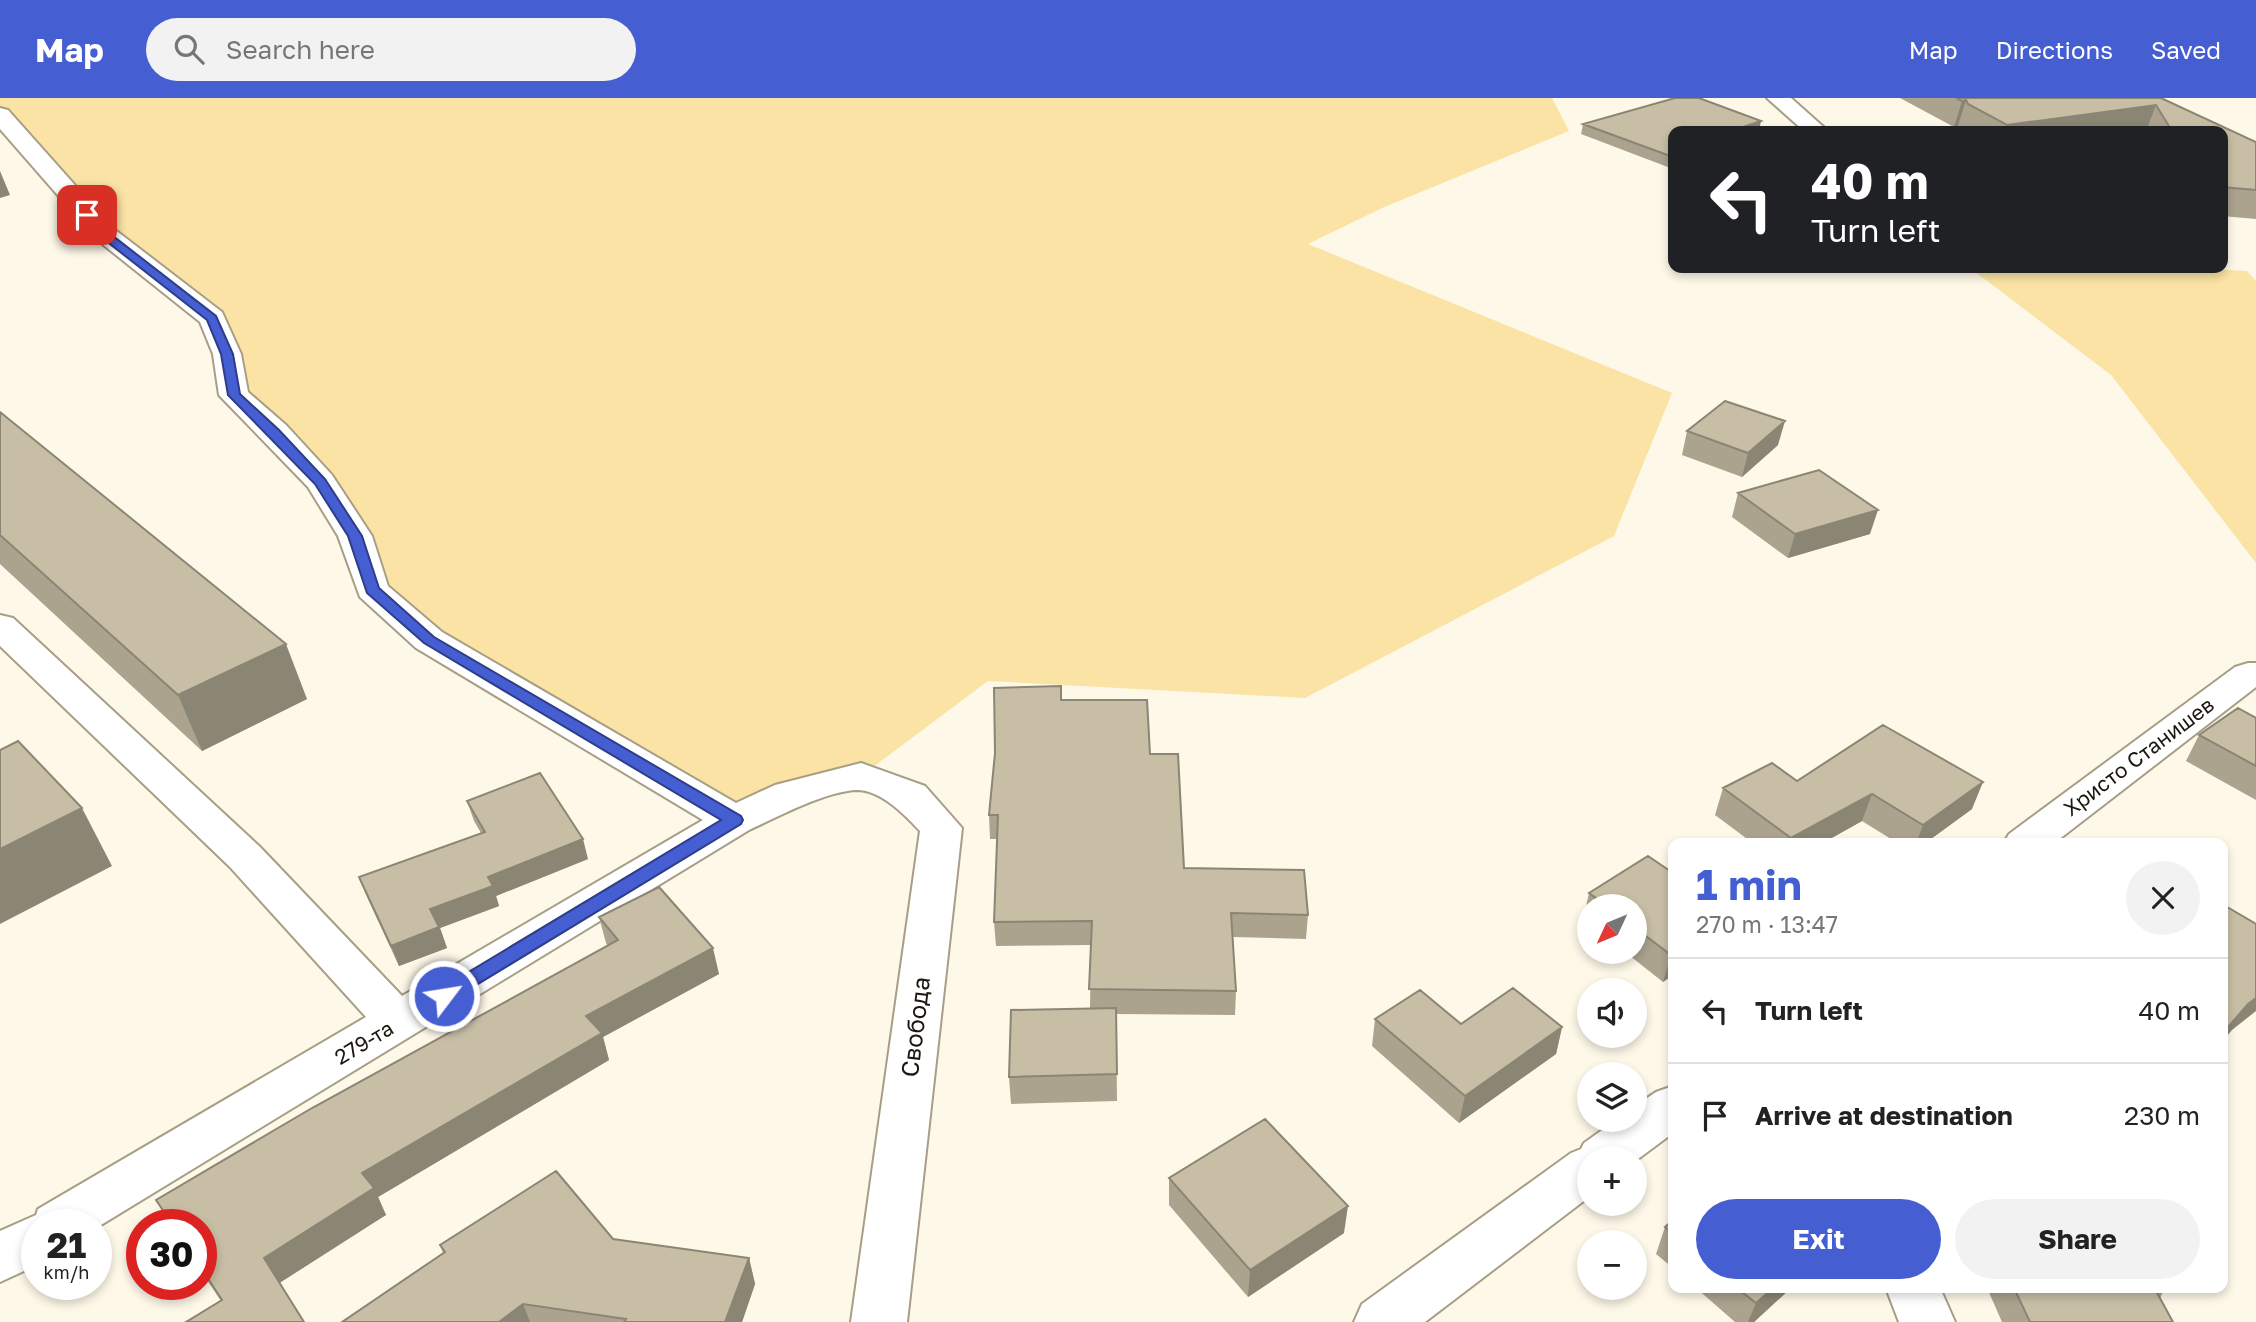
<!DOCTYPE html>
<html lang="en">
<head>
<meta charset="utf-8">
<style>
	:root { --surface:#fff; --page:#f2f2f2; --text:#222; --muted:#767676; --line:#e0e0e0; --accent:#455ed1 }
	body { margin:0; font-family:"Golos Text",sans-serif; background:var(--page); color:var(--text); height:100vh; display:flex; flex-direction:column; font-size:26px; white-space:nowrap }
	* { box-sizing:border-box; margin:0 }
	p { font-size:23px; color:var(--muted) }
	.icon { flex:none; width:38px; height:38px; fill:none; stroke:currentColor; stroke-width:2; stroke-linecap:round; stroke-linejoin:round }
	.map { position:relative; flex:1; overflow:hidden }
	.drawer { position:absolute; left:1668px; top:740px; width:560px; height:455px; display:flex; flex-direction:column; background:var(--surface); border-radius:14px; box-shadow:0 4px 10px #0003 }
	.drawer>* { flex:none }
	.top-card { position:absolute; left:1668px; top:28px; width:560px; height:147px; border-radius:14px; box-shadow:0 4px 10px #0003; background:#202124; color:#fff; overflow:hidden }
	.needle { width:46px; rotate:226deg }
	.controls { position:absolute; left:1577px; top:796px; display:grid; gap:14px }
	.controls a { display:grid; place-items:center; width:70px; height:70px; border-radius:50%; background:var(--surface); box-shadow:0 4px 10px #0003; font-size:35px }
	.speed { position:absolute; left:21px; top:1111px; display:flex; gap:14px; font-size:35px; font-weight:700; text-align:center }
	.speed>* { display:grid; place-content:center; width:91px; height:91px; border-radius:50%; background:var(--surface); box-shadow:0 4px 10px #0003; line-height:1 }
	.speed small { font-size:18px; font-weight:400 }
	.speed .limit { border:10px solid #d22; background:#fff; color:#111 }
	.pin { position:absolute; display:grid; place-items:center; width:60px; height:60px; color:#fff; margin:-30px; border-radius:14px; box-shadow:0 4px 10px #0006 }
	.me { position:absolute; width:77px; margin:-38px; rotate:59deg; stroke-linejoin:round; filter:drop-shadow(0 0 5px #0008) }
	.turn { display:flex; align-items:center; gap:24px; height:147px; padding:0 28px; font-size:32px }
	.turn .icon { width:91px; height:91px; stroke-width:2.5 }
	.turn b { display:block; font-size:49px; line-height:60px }
	.round { display:grid; place-items:center; flex:none; width:74px; height:74px; border-radius:37px; background:var(--page) }
	.overview { display:flex; align-items:center; justify-content:space-between; height:119px; padding:0 28px }
	h1 { font-size:42px; font-weight:700; line-height:52px; color:var(--accent) }
	.cta { display:flex; gap:14px; margin-top:auto; padding:14px 28px }
	.cta a { flex:1; height:80px; border-radius:42px; background:var(--accent); color:#fff; font-size:28px; font-weight:700; line-height:80px; text-align:center }
	.cta a+a { background:var(--page); color:var(--text) }
	ul { padding:0; list-style:none }
	li { display:flex; align-items:center; gap:21px; height:105px; padding:0 28px; border-top:2px solid var(--line) }
	li div { flex:1 }
	li b { display:block; font-size:26px }
	li em { font-style:normal }
	header { display:flex; align-items:center; gap:42px; box-sizing:border-box; height:98px; padding:0 35px; background:var(--accent); color:#fff }
	header strong { font-size:33px }
	nav { display:flex; gap:38px; margin-inline-start:auto; font-size:24px }
	.search { width:490px; height:63px; background:var(--page); display:flex; align-items:center; gap:18px; box-sizing:border-box; padding:0 24px; border-radius:38px; color:var(--muted); font-size:26px }
	.map>svg:first-child { display:block }
	.green { fill:#fae3a4 }
	.lines { fill:none; stroke-linecap:round; stroke-linejoin:round }
	.street-casing { stroke:#a79e85; stroke-width:4 }
	.street { fill:#fff; fill-rule:evenodd }
	.wall { fill:#aba38e }
	.shaded-wall { fill:#8b8574 }
	.building { fill:#c7bea5; stroke:#8b8574; stroke-width:2 }
	.route { fill:#455ed1; stroke:#2d3d88; stroke-width:2 }
	.labels { text-anchor:middle; stroke-width:5; stroke-linejoin:round; paint-order:stroke }
	.street-label { font-size:21px; fill:#1c180f; stroke:#fff }
	.near-street-label { font-size:24px; fill:#1c180f; stroke:#fff }
</style>
</head>
<body>
<header>
<strong>Map</strong>
<div class="search"><svg class="icon" aria-label="search" viewBox="0 0 24 24"><circle cx="10" cy="10" r="6"/><path d="M15 15l6 6"/></svg>Search here</div>
<nav><a>Map</a><a>Directions</a><a>Saved</a></nav>
</header>
<div class="map">
<svg width="2256" height="1224" viewBox="0 0 2256 1224">
	<rect width="100%" height="100%" fill="#fef8e9"/>
	<!-- green -->
	<path class="green" d="M 0,0 L 1552,0 L 1569,33 L 1382,110 L 1308,146 L 1672,295 L 1614,438 L 1305,600 L 988,583 L 861,678 L 734,722 L 372,492 L 355,438 L 234,297 L 212,220 L 105,136 L 0,17 Z
		M 1970,170 L 2193,170 L 2247,173 L 2256,183 L 2256,465 L 2111,277 Z"/>
	<g class="lines">
		<defs>
			<path id="street" d="M 1767,0 L 1791,0 L 1828,33 L 1804,33 Z
				M 0,10 L 8,12 L 114,131 L 222,214 L 241,256 L 248,294 L 286,327 L 332,377 L 372,438 L 388,488 L 442,534 L 736,705 L 775,687 L 861,665 L 925,688 L 962,730 L 907,1224 L 851,1224 L 920,733 C 905,717 881,692 857,692 C 826,693 777,719 749,732 L 96,1130 L 96,1127 L 37,1127 L 37,1167 L 0,1184 L 0,1133 L 36,1117 L 38,1111 L 366,919 L 230,769 L 0,548 L 0,517 L 13,520 L 260,749 L 402,898 L 703,722 L 416,550 L 360,499 L 338,438 L 308,389 L 219,297 L 213,256 L 200,224 L 96,141 L 0,31 Z
				M 2248,565 L 2256,565 L 2256,589 L 2053,746 L 2003,746 L 2009,736 L 2235,569 Z
				M 1673,988 L 1673,1035 L 1634,1064 L 1634,1060 L 1589,1060 L 1589,1099 L 1425,1224 L 1354,1224 L 1362,1206 L 1571,1055 L 1581,1051 L 1584,1045 L 1616,1022 L 1634,1022 L 1634,1009 L 1656,994 Z
				M 1886,1190 L 1940,1190 L 1955,1224 L 1899,1224 Z"/>
		</defs>
		<!-- street casing -->
		<use href="#street" class="street-casing"/>
		<!-- street -->
		<use href="#street" class="street"/>
	</g>
	<!-- wall -->
	<path class="wall" d="M 1900,0 L 2161,0 L 2256,44 L 2256,121 L 2222,118 L 2222,33 L 1962,33 L 1960,32 L 1958,28 L 1954,29 Z
		M 1583,26 L 1673,33 L 1673,71 L 1581,36 Z
		M 0,314 L 307,601 L 202,653 L 0,466 Z
		M 1687,333 L 1778,347 L 1742,379 L 1682,357 Z
		M 1738,395 L 1870,436 L 1788,460 L 1732,419 Z
		M 1061,602 L 1150,656 L 1184,770 L 1308,817 L 1306,841 L 1233,839 L 1236,893 L 1235,917 L 1116,916 L 1117,1003 L 1011,1006 L 1009,979 L 1090,911 L 1091,847 L 996,848 L 994,824 L 997,741 L 990,741 L 989,717 Z
		M 2256,620 L 2256,702 L 2186,663 L 2199,637 Z
		M 1797,683 L 1972,711 L 1924,746 L 1899,746 L 1862,723 L 1821,746 L 1754,746 L 1715,717 L 1723,690 Z
		M 467,703 L 588,761 L 496,798 L 499,808 L 440,830 L 447,850 L 399,868 L 367,799 L 359,779 L 481,735 L 474,723 Z
		M 1673,775 L 1673,877 L 1663,884 L 1625,854 L 1634,854 L 1634,808 L 1589,808 L 1589,826 L 1583,822 L 1589,795 Z
		M 599,819 L 719,876 L 603,939 L 609,962 L 378,1099 L 386,1117 L 221,1203 L 201,1173 L 201,1127 L 171,1127 L 156,1102 L 608,848 L 606,845 Z
		M 1375,921 L 1461,926 L 1562,929 L 1556,956 L 1459,1025 L 1372,948 Z
		M 1169,1080 L 1344,1135 L 1248,1199 L 1169,1107 Z
		M 1673,1122 L 1673,1170 L 1656,1156 L 1665,1129 Z
		M 613,1141 L 749,1160 L 755,1186 L 742,1224 L 342,1224 L 443,1155 L 440,1147 Z
		M 1696,1190 L 1791,1190 L 1754,1224 L 1735,1224 Z
		M 1987,1190 L 2165,1190 L 2160,1200 L 2173,1224 L 2002,1224 Z"/>
	<!-- shaded-wall -->
	<path class="shaded-wall" d="M 1966,2 L 1958,28 L 1954,29 L 1962,3 Z
		M 2156,7 L 2146,33 L 2005,33 L 2007,27 Z
		M 1761,23 L 1759,33 L 1742,33 L 1743,29 Z
		M 0,73 L 10,97 L 0,100 Z
		M 1785,323 L 1778,347 L 1742,379 L 1748,355 Z
		M 1878,412 L 1870,436 L 1788,460 L 1795,436 Z
		M 286,546 L 307,601 L 202,653 L 178,597 Z
		M 1983,684 L 1972,711 L 1924,746 L 1916,746 L 1923,727 Z
		M 1872,696 L 1862,723 L 1821,746 L 1789,746 L 1791,740 Z
		M 82,710 L 112,768 L 0,826 L 0,751 Z
		M 583,741 L 588,761 L 496,798 L 499,808 L 440,830 L 447,850 L 399,868 L 391,848 L 430,811 L 488,779 Z
		M 713,850 L 719,876 L 603,939 L 609,962 L 378,1099 L 386,1117 L 278,1186 L 264,1160 L 362,1075 L 586,918 Z
		M 1673,855 L 1673,877 L 1663,884 L 1671,857 Z
		M 2256,900 L 2256,913 L 2232,932 L 2222,944 L 2222,936 L 2248,906 Z
		M 1562,929 L 1556,956 L 1459,1025 L 1465,998 Z
		M 1348,1108 L 1344,1135 L 1248,1199 L 1250,1172 Z
		M 749,1160 L 755,1186 L 742,1224 L 725,1224 Z
		M 1773,1190 L 1791,1190 L 1754,1224 L 1748,1224 L 1756,1205 Z
		M 523,1206 L 530,1224 L 499,1224 Z"/>
	<!-- building -->
	<path class="building" d="M 1675,0 L 1699,0 L 1761,23 L 1743,29 L 1753,33 L 1673,33 L 1673,59 L 1583,26 Z
		M 1956,0 L 2161,0 L 2256,44 L 2256,92 L 2222,89 L 2222,33 L 2172,33 L 2156,7 L 2007,27 L 1968,6 L 1966,2 L 1962,3 Z
		M 1725,303 L 1785,323 L 1748,355 L 1687,333 Z
		M 0,314 L 286,546 L 178,597 L 0,437 Z
		M 1819,372 L 1878,412 L 1795,436 L 1738,395 Z
		M 1061,588 L 1061,602 L 1147,602 L 1150,656 L 1178,656 L 1184,770 L 1304,772 L 1308,817 L 1231,815 L 1236,893 L 1089,891 L 1092,823 L 994,824 L 998,717 L 989,717 L 995,655 L 994,590 Z
		M 2238,610 L 2256,620 L 2256,668 L 2199,637 Z
		M 1883,627 L 1983,684 L 1923,727 L 1872,696 L 1791,740 L 1723,690 L 1772,665 L 1797,683 Z
		M 18,643 L 82,710 L 0,751 L 0,652 Z
		M 540,675 L 583,741 L 488,779 L 493,788 L 430,811 L 439,829 L 391,848 L 359,779 L 485,734 L 467,703 Z
		M 2111,741 L 2119,746 L 2104,746 Z
		M 1648,758 L 1673,775 L 1673,855 L 1671,857 L 1634,829 L 1634,808 L 1607,808 L 1589,795 Z
		M 659,789 L 713,850 L 586,918 L 602,935 L 362,1075 L 374,1090 L 264,1160 L 304,1224 L 186,1224 L 222,1202 L 201,1170 L 201,1127 L 173,1127 L 156,1102 L 312,1010 L 618,842 L 599,819 Z
		M 2222,806 L 2256,826 L 2256,900 L 2248,906 L 2222,936 Z
		M 1513,890 L 1562,929 L 1465,998 L 1375,921 L 1420,892 L 1461,926 Z
		M 1116,910 L 1117,976 L 1009,979 L 1011,912 Z
		M 1265,1021 L 1348,1108 L 1250,1172 L 1169,1080 Z
		M 556,1073 L 613,1141 L 749,1160 L 725,1224 L 624,1224 L 626,1221 L 523,1206 L 499,1224 L 342,1224 L 445,1154 L 440,1147 Z
		M 1673,1122 L 1673,1136 L 1665,1129 Z
		M 1737,1190 L 1773,1190 L 1756,1205 Z
		M 2014,1190 L 2165,1190 L 2166,1191 L 2155,1191 L 2173,1224 L 2030,1224 Z"/>
	<!-- route -->
	<path class="route" d="M 84,114 L 91,114 L 108,134 L 216,218 L 233,256 L 240,296 L 279,332 L 325,381 L 362,438 L 379,490 L 434,539 L 741,718 L 743,722 L 741,726 L 450,903 L 437,903 L 434,898 L 437,893 L 721,722 L 424,545 L 367,495 L 348,438 L 315,386 L 228,297 L 221,256 L 207,222 L 101,139 L 84,119 Z"/>
	<g class="labels">
		<!-- street labels -->
		<g class="street-label">
			<text transform="translate(2139 659) rotate(-37)" y="7">Христо Станишев</text>
			<text transform="translate(364 945) rotate(-31)" y="7">279-та</text>
		</g>
		<!-- near-street labels -->
		<g class="near-street-label">
			<text transform="translate(916 929) rotate(-83)" y="8">Свобода</text>
		</g>
	</g>
</svg>
<div class="controls">
<a><svg class="needle" viewBox="-14 -14 28 28"><path d="M0-13l5 13h-10z" fill="#e53935"/><path d="M0 13l5-13h-10z" fill="#767676"/></svg></a>
<a><svg class="icon" aria-label="sound" viewBox="0 0 24 24"><path d="M4 9h4l5-4v14l-5-4H4zM17 9q2 3 0 6"/></svg></a>
<a><svg class="icon" aria-label="layers" viewBox="0 0 24 24"><path d="M12 4l9 5-9 5-9-5zM3 14l9 5 9-5"/></svg></a>
<a>+</a>
<a>−</a>
</div>
<div class="speed"><div>21<small>km/h</small></div><div class="limit">30</div></div>
<div class="pin" style="left:87px;top:117px;background:#d93025"><svg class="icon" aria-label="arrive" viewBox="0 0 24 24"><path d="M6 21V4h12l-3 4 3 4H6"/></svg></div>
<svg class="me" style="left:444px;top:898px" viewBox="-20 -20 40 40"><circle r="17" fill="#455ed1" stroke="#fff" stroke-width="3"/><path d="M0-11L8 9 0 5-8 9z" fill="#fff"/></svg>
<div class="top-card">
<div class="turn"><svg class="icon" aria-label="left" viewBox="0 0 24 24"><path d="M17 20v-9H6M10 6l-5 5 5 5"/></svg><div><b>40 m</b>Turn left</div></div>
</div>
<section class="drawer">
<div class="overview"><div><h1>1 min</h1><p>270 m · 13:47</p></div><a class="round"><svg class="icon" aria-label="close" viewBox="0 0 24 24"><path d="M6 6l12 12M18 6L6 18"/></svg></a></div>
<ul>
<li><svg class="icon" aria-label="left" viewBox="0 0 24 24"><path d="M17 20v-9H6M10 6l-5 5 5 5"/></svg><div><b>Turn left</b></div><em>40 m</em></li>
<li><svg class="icon" aria-label="arrive" viewBox="0 0 24 24"><path d="M6 21V4h12l-3 4 3 4H6"/></svg><div><b>Arrive at destination</b></div><em>230 m</em></li>
</ul>
<div class="cta"><a>Exit</a><a>Share</a></div>
</section>
</div>
</body>
</html>
